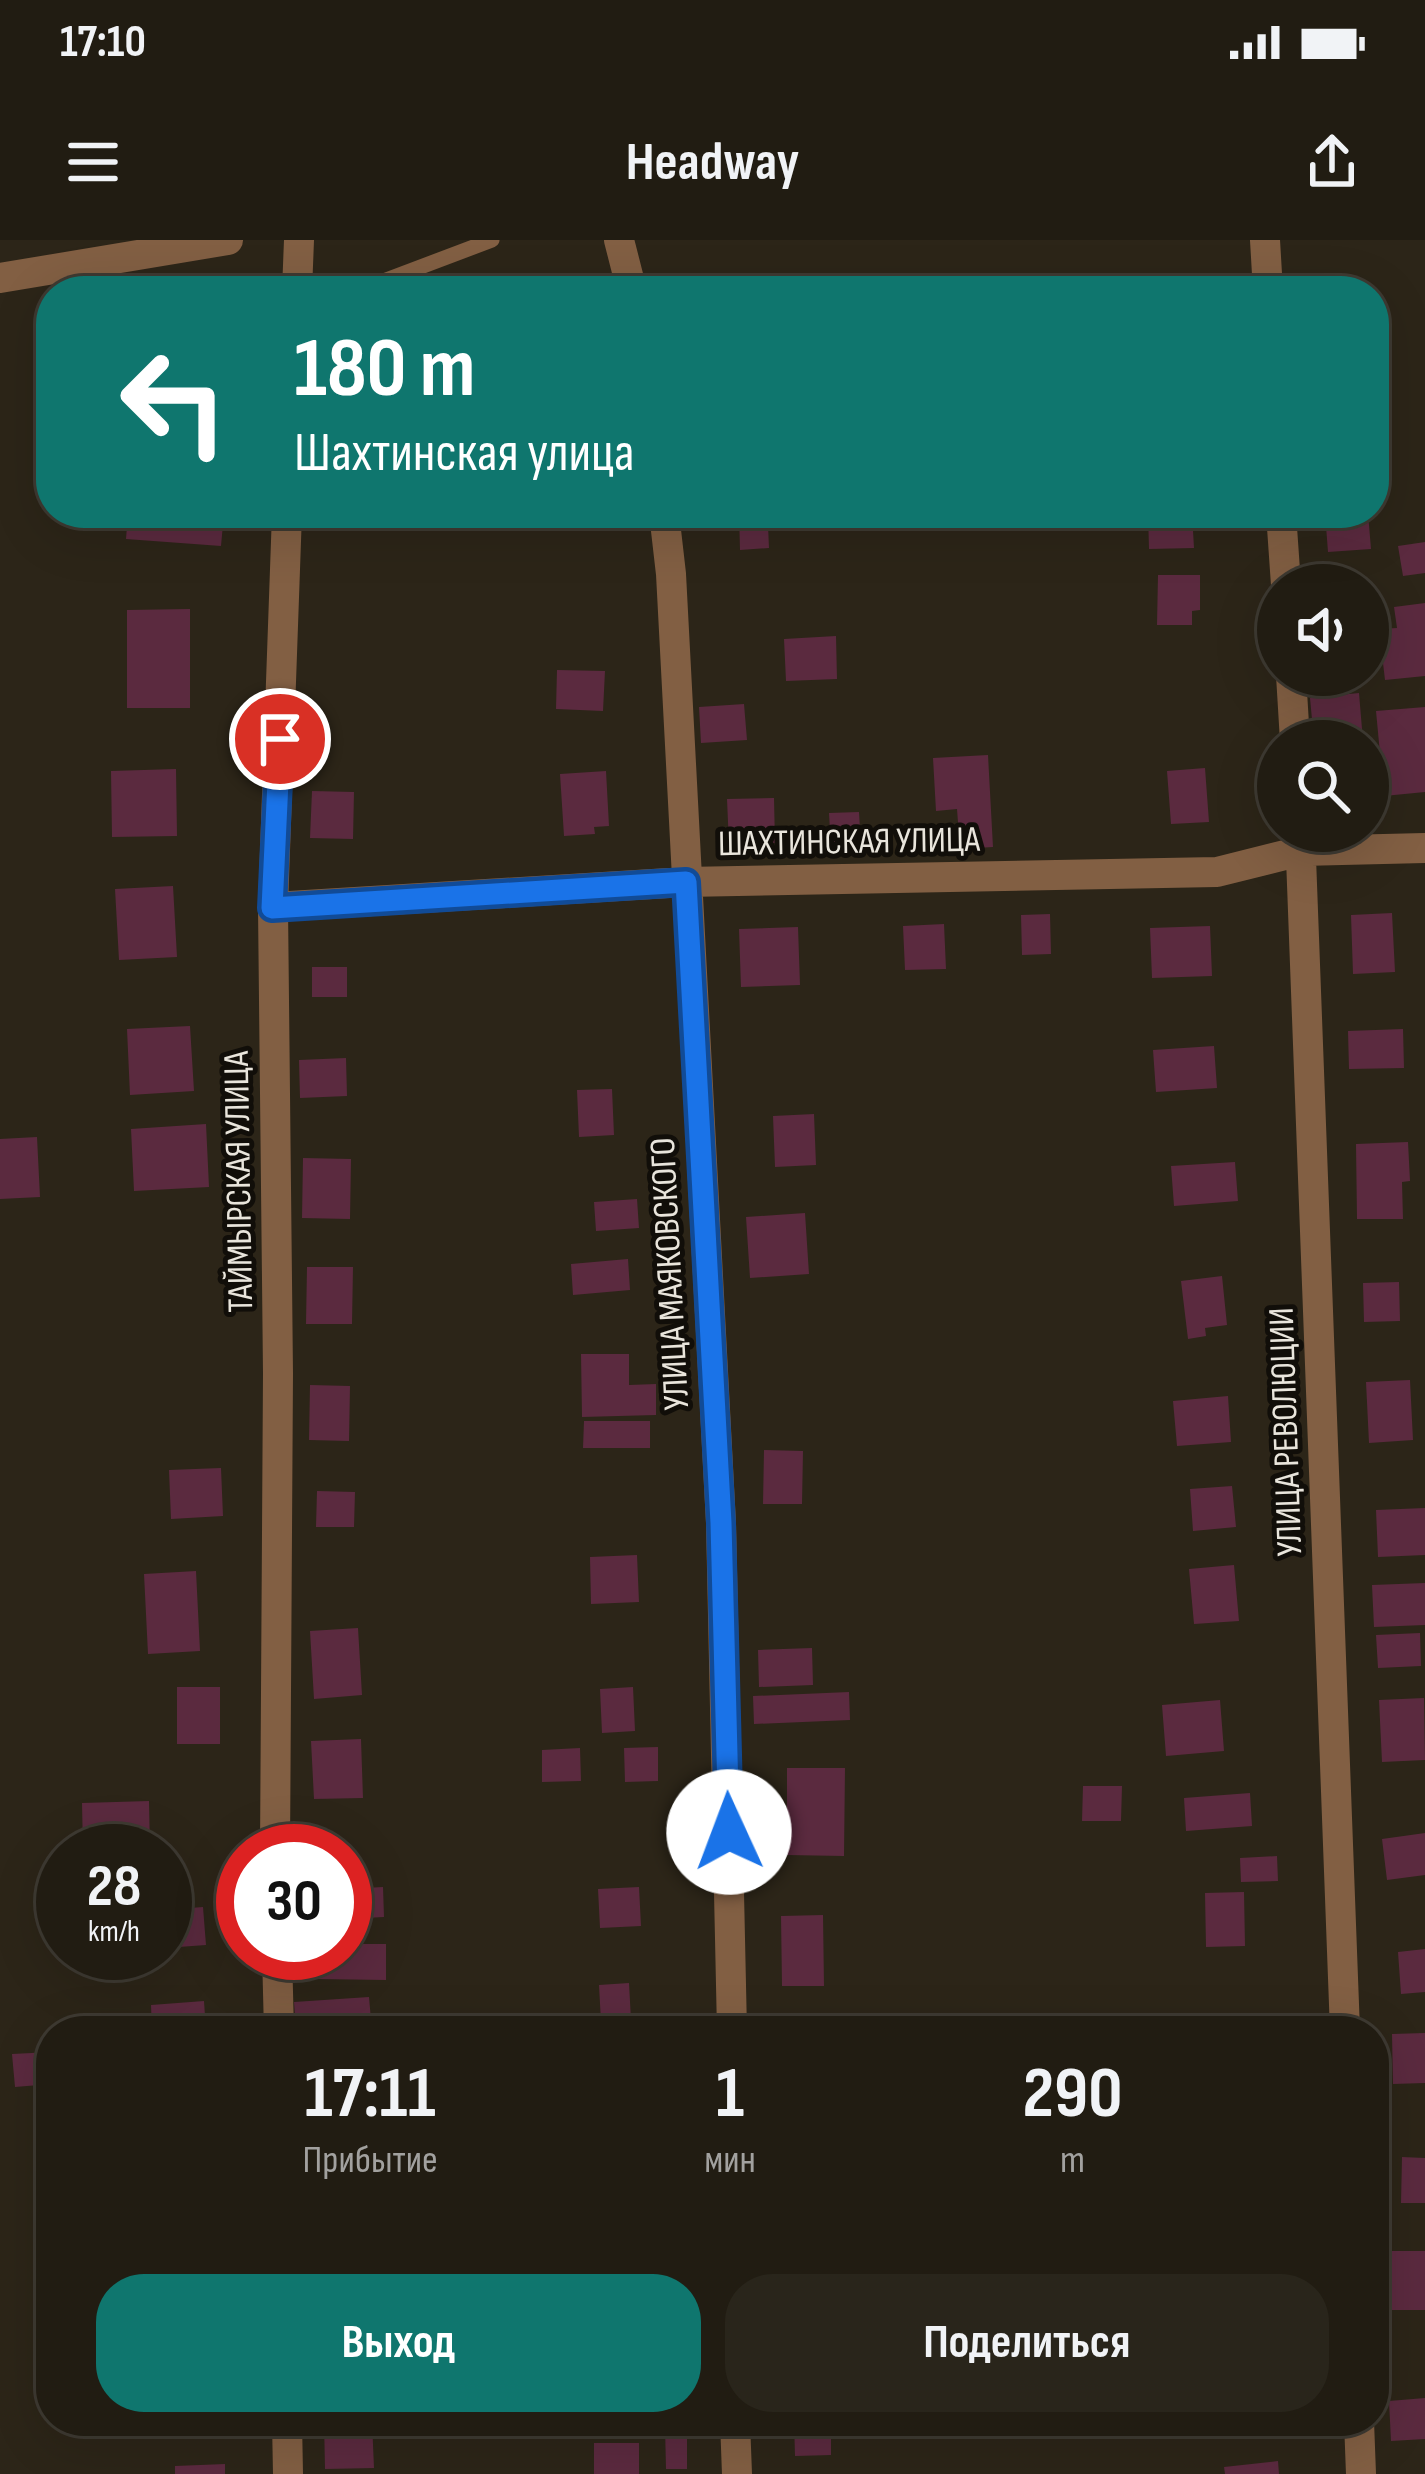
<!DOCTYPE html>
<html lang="ru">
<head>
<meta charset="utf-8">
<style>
	:root { --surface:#211c12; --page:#29251b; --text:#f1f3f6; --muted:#a2a19f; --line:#3e3a32; --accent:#0f766e }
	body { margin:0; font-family:"Sofia Sans Condensed",sans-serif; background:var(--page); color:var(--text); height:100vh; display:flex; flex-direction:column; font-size:45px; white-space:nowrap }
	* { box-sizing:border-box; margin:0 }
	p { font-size:39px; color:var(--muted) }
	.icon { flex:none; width:66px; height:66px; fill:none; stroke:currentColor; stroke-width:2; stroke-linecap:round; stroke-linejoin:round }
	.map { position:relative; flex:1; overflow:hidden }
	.side { position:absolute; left:36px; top:1776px; width:1353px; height:420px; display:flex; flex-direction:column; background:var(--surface); border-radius:48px; box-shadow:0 12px 48px #0002,0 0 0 3px var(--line) }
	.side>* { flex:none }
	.top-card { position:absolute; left:36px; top:36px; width:1353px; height:252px; border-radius:48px; box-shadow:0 12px 48px #0002,0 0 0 3px var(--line); background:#0f766e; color:#fff; overflow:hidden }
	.fabs { position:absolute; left:1257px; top:324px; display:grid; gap:24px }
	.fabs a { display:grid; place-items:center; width:132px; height:132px; border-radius:50%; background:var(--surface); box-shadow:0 12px 48px #0002,0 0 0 3px var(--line); font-size:60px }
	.speed { position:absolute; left:36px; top:1584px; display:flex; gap:24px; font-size:60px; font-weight:700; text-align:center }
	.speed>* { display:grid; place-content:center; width:156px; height:156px; border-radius:50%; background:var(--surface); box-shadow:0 12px 48px #0002,0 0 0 3px var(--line); line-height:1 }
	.speed small { font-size:30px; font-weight:400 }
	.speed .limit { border:18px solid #d22; background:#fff; color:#111 }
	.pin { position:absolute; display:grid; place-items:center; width:102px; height:102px; color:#fff; margin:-51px; border:6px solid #fff; border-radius:50%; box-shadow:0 3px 12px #0007 }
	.me { position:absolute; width:132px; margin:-66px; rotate:358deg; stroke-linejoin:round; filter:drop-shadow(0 0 9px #0008) }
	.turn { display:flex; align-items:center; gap:42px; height:252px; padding:0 60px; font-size:54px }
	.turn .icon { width:156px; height:156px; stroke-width:2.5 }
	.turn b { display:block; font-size:84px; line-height:102px }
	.eta { display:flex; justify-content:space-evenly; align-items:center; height:204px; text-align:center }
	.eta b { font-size:72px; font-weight:700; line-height:84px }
	.button { display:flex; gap:24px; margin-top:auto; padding:24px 60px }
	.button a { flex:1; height:138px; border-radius:48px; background:var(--accent); color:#fff; font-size:48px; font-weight:700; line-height:138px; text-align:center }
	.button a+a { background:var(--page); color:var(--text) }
	.status { display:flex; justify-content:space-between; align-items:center; height:84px; padding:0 60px; background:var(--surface); direction:ltr }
	.status svg { height:33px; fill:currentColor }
	header { display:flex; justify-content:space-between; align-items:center; height:156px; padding:0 60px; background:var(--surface); font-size:54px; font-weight:700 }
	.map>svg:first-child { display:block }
	.building { fill:#5b2a3f }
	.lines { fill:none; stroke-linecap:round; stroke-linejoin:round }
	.lane { stroke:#825f43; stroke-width:15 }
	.street { stroke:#825f43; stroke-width:30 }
	.route-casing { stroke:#114b97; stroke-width:30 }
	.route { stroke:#1a73e8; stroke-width:21 }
	.labels { text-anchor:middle; stroke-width:10; stroke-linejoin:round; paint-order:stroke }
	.street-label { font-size:36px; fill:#e9e5dc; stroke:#110e09 }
</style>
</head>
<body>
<div class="status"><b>17:10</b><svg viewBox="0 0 49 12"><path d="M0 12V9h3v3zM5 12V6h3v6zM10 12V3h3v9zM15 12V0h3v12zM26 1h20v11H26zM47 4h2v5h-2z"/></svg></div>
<header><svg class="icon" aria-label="menu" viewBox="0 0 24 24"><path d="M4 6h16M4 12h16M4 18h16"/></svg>Headway<svg class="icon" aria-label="share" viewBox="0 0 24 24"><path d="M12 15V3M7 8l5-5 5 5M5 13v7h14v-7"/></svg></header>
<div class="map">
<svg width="1425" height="2234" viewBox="0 0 1425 2234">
	<rect width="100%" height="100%" fill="#2c2518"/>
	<!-- building -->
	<path class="building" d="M 1387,136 L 1389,171 L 1374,172 L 1374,137 Z
		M 128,273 L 224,273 L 221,306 L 126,299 Z
		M 739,273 L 775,273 L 775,285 L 768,285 L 769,308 L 740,310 Z
		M 1148,273 L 1192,273 L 1194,308 L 1149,309 Z
		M 1325,273 L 1368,273 L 1371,309 L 1328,312 Z
		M 1425,302 L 1425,333 L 1403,336 L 1398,306 Z
		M 1158,335 L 1200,335 L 1200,370 L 1192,371 L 1192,385 L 1157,385 Z
		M 1425,363 L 1425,436 L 1385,440 L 1379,389 L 1397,388 L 1394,367 Z
		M 190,369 L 190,468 L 127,468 L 127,370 Z
		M 836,396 L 837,439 L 786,441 L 784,399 Z
		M 557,430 L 605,431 L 603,471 L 556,469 Z
		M 1359,453 L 1363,501 L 1314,501 L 1310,458 Z
		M 744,464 L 747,500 L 701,503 L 699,467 Z
		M 1425,467 L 1425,552 L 1384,556 L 1376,471 Z
		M 988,515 L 993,607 L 960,609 L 957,569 L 936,571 L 933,518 Z
		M 1205,528 L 1209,582 L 1171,584 L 1167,531 Z
		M 176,529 L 177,596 L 112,597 L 111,531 Z
		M 606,531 L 609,586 L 594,587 L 595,594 L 564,596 L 560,534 Z
		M 312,551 L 354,552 L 353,599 L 310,598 Z
		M 774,558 L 775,603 L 729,605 L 727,559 Z
		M 859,572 L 861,606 L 831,608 L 829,573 Z
		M 173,646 L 177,717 L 119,720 L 115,649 Z
		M 1392,673 L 1395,732 L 1353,734 L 1351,675 Z
		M 1050,674 L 1051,714 L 1022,715 L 1021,675 Z
		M 944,684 L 946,729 L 905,730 L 903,686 Z
		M 1210,686 L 1212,736 L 1152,738 L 1150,688 Z
		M 798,687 L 800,745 L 741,747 L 739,689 Z
		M 312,727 L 347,727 L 347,757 L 312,757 Z
		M 190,786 L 194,851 L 130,855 L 127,789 Z
		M 1403,789 L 1404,828 L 1349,829 L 1348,791 Z
		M 1214,806 L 1217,848 L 1156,852 L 1153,810 Z
		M 346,818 L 347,856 L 300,858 L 299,820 Z
		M 612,849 L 614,895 L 579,897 L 577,850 Z
		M 814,874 L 816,925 L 775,927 L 773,876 Z
		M 206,884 L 209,947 L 134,951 L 131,889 Z
		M 37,897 L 40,957 L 0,959 L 0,899 Z
		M 1408,902 L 1410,941 L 1402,942 L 1403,979 L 1357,979 L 1356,904 Z
		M 303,918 L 351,919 L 350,979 L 302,978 Z
		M 1235,922 L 1238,961 L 1174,966 L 1171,926 Z
		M 637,959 L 639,988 L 596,991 L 594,962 Z
		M 805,973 L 809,1034 L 750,1038 L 746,977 Z
		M 628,1019 L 630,1050 L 573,1055 L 571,1024 Z
		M 307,1027 L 353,1027 L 352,1084 L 306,1084 Z
		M 1222,1036 L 1227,1085 L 1205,1088 L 1206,1096 L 1188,1099 L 1181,1041 Z
		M 1399,1042 L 1400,1081 L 1364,1082 L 1363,1043 Z
		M 581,1114 L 629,1114 L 629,1145 L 656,1144 L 656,1175 L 582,1177 Z
		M 1410,1140 L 1413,1200 L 1369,1203 L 1366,1142 Z
		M 310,1145 L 350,1146 L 349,1201 L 309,1200 Z
		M 1228,1156 L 1231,1202 L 1177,1206 L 1173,1161 Z
		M 584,1181 L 650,1181 L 650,1208 L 583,1208 Z
		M 764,1210 L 803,1211 L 802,1264 L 763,1264 Z
		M 221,1228 L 223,1276 L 171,1279 L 169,1230 Z
		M 1232,1246 L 1236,1287 L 1193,1291 L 1190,1249 Z
		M 317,1251 L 355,1252 L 354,1287 L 316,1287 Z
		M 1425,1268 L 1425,1315 L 1378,1317 L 1376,1270 Z
		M 637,1315 L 639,1362 L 591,1364 L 590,1317 Z
		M 1234,1325 L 1239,1381 L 1194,1384 L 1189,1329 Z
		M 196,1331 L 200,1411 L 148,1414 L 144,1334 Z
		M 1425,1343 L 1425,1385 L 1374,1387 L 1372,1345 Z
		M 358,1388 L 362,1455 L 314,1459 L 310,1391 Z
		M 1420,1393 L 1421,1426 L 1378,1428 L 1376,1395 Z
		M 812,1408 L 813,1445 L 759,1447 L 758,1410 Z
		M 177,1447 L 220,1447 L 220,1504 L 177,1504 Z
		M 633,1447 L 635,1491 L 602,1493 L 600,1449 Z
		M 849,1452 L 850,1480 L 754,1484 L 753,1456 Z
		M 1424,1458 L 1425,1520 L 1382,1522 L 1379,1460 Z
		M 1220,1460 L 1224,1511 L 1166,1516 L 1162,1465 Z
		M 361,1499 L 363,1558 L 314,1559 L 311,1501 Z
		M 658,1507 L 658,1541 L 625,1542 L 624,1508 Z
		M 580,1508 L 581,1541 L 542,1542 L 542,1510 Z
		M 787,1528 L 845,1528 L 844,1616 L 787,1615 Z
		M 1083,1546 L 1122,1546 L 1121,1581 L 1082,1581 Z
		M 1250,1553 L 1252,1586 L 1186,1591 L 1184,1558 Z
		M 149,1561 L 150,1610 L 83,1611 L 82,1563 Z
		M 1425,1593 L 1425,1635 L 1387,1640 L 1382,1599 Z
		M 1277,1616 L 1278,1641 L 1241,1642 L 1240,1618 Z
		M 363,1622 L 365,1648 L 383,1647 L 384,1677 L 345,1679 L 345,1623 Z
		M 639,1647 L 641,1686 L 600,1688 L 598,1649 Z
		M 1244,1652 L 1245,1706 L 1206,1707 L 1205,1653 Z
		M 203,1667 L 206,1705 L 165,1708 L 165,1670 Z
		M 823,1675 L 824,1746 L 782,1746 L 781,1676 Z
		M 345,1704 L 386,1704 L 386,1740 L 318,1739 L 318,1713 L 345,1713 Z
		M 1425,1709 L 1425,1752 L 1401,1754 L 1398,1712 Z
		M 629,1743 L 631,1780 L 601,1782 L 599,1745 Z
		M 369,1757 L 372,1791 L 296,1791 L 294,1762 Z
		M 204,1761 L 206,1791 L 152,1791 L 151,1765 Z
		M 877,1775 L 878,1791 L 846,1791 L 845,1777 Z
		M 1425,1793 L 1425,1843 L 1393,1844 L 1392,1794 Z
		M 51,1812 L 51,1844 L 15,1847 L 12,1814 Z
		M 1402,1917 L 1425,1918 L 1425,1963 L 1401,1963 Z
		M 1386,2011 L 1425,2011 L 1425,2070 L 1386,2070 Z
		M 1425,2158 L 1425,2199 L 1391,2201 L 1389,2161 Z
		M 324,2181 L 372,2181 L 374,2228 L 325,2229 Z
		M 794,2181 L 831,2181 L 831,2215 L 795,2216 Z
		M 687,2186 L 687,2229 L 666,2229 L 665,2187 Z
		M 594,2203 L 639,2203 L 639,2234 L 594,2234 Z
		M 1278,2221 L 1279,2234 L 1225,2234 L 1224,2227 Z
		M 225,2224 L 225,2234 L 175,2234 L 175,2226 Z"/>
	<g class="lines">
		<!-- lane -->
		<path class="lane" d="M 357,51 L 492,0"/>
		<!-- street -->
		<path class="street" d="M 619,0 L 632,51
			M 1265,0 L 1268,51
			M 0,38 L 228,0
			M 297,51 L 299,0
			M 664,273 L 671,334 L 721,1283 L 732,1791
			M 1281,273 L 1286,345
			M 1291,435 L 1295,501
			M 1300,591 L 1345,1791
			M 273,667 L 685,642 L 1217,632 L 1301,611 L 1425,608
			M 275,1611 L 278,1133 L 273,667 L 287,273
			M 277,1713 L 279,1791
			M 287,2181 L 288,2234
			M 735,2181 L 737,2234
			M 1359,2181 L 1361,2234"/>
	</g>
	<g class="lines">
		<defs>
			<path id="route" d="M 280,499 L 272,668 L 686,642 L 721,1283 L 729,1592"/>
		</defs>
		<!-- route casing -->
		<use href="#route" class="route-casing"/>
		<!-- route -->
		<use href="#route" class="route"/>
	</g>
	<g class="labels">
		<!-- street labels -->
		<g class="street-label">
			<text transform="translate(849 600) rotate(-1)" y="13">ШАХТИНСКАЯ УЛИЦА</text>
			<text transform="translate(237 942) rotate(-91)" y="13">ТАЙМЫРСКАЯ УЛИЦА</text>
			<text transform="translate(668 1034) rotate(-93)" y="13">УЛИЦА МАЯКОВСКОГО</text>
			<text transform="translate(1284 1192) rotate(-92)" y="13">УЛИЦА РЕВОЛЮЦИИ</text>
		</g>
	</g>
</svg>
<div class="fabs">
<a><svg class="icon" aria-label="sound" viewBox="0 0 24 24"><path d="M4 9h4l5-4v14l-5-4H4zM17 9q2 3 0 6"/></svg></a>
<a><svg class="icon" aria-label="search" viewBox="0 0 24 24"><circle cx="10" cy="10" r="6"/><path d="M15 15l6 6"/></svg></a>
</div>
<div class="speed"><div>28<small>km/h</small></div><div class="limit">30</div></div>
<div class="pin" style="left:280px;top:499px;background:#d93025"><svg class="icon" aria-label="arrive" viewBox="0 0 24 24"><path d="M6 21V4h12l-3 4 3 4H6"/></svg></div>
<svg class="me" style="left:729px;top:1592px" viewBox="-20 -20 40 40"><circle r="19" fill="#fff"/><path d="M0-13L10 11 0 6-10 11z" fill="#1a73e8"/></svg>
<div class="top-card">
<div class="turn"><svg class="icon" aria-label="left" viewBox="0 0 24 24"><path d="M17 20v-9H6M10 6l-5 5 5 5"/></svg><div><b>180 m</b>Шахтинская улица</div></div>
</div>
<section class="side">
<div class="eta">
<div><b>17:11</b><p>Прибытие</p></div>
<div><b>1</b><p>мин</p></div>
<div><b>290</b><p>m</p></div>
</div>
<div class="button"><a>Выход</a><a>Поделиться</a></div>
</section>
</div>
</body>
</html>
